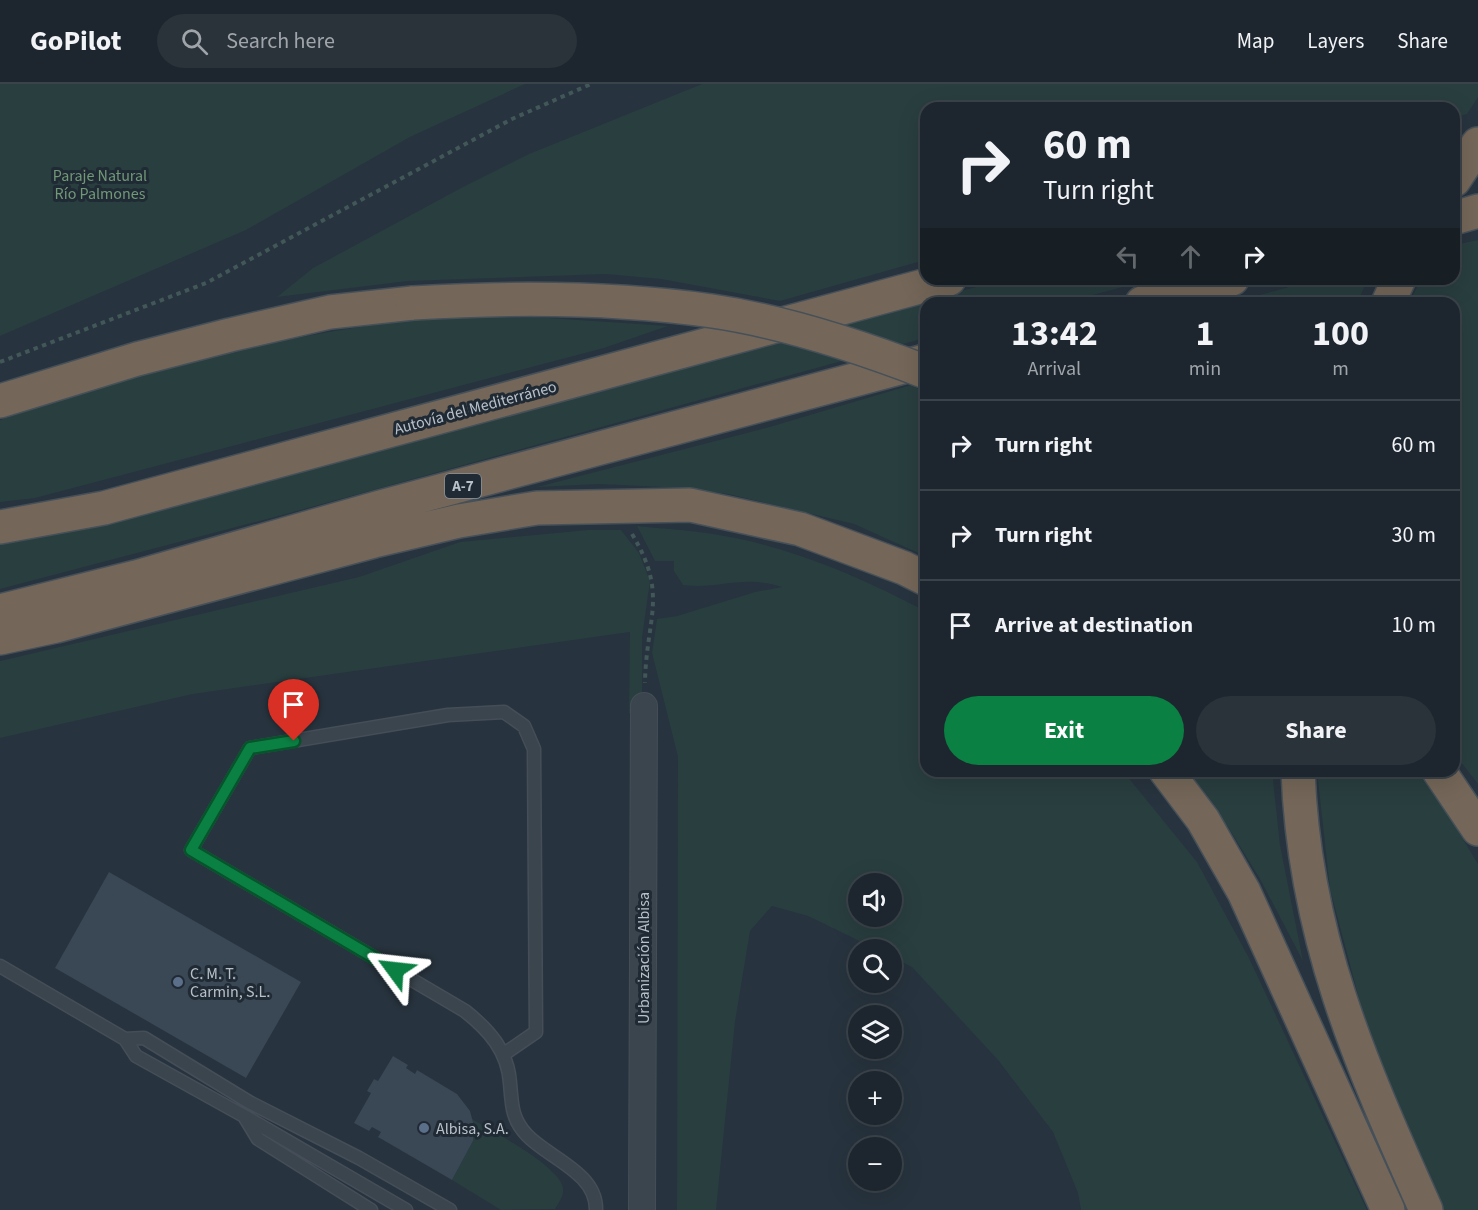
<!DOCTYPE html>
<html lang="en">
<head>
<meta charset="utf-8">
<style>
	:root { --surface:#1d262e; --page:#2a323a; --text:#f1f3f6; --muted:#a0a5aa; --line:#3b434a; --accent:#0b8043 }
	body { margin:0; font-family:"Source Sans 3",sans-serif; background:var(--page); color:var(--text); height:100vh; display:flex; flex-direction:column; font-size:22px; white-space:nowrap }
	* { box-sizing:border-box; margin:0 }
	p { font-size:20px; color:var(--muted) }
	.icon { flex:none; width:33px; height:33px; fill:none; stroke:currentColor; stroke-width:2; stroke-linecap:round; stroke-linejoin:round }
	.map { position:relative; flex:1; overflow:hidden }
	.side { position:absolute; left:920px; top:213px; width:540px; height:480px; display:flex; flex-direction:column; background:var(--surface); border-radius:18px; box-shadow:0 6px 24px #0002,0 0 0 2px var(--line) }
	.side>* { flex:none }
	.top-card { position:absolute; left:920px; top:18px; width:540px; height:183px; border-radius:18px; box-shadow:0 6px 24px #0002,0 0 0 2px var(--line); background:#1d262e; color:var(--text); overflow:hidden }
	.buttons { position:absolute; left:848px; top:789px; display:grid; gap:12px }
	.buttons a { display:grid; place-items:center; width:54px; height:54px; border-radius:50%; background:var(--surface); box-shadow:0 6px 24px #0002,0 0 0 2px var(--line); font-size:30px }
	.pin { position:absolute; display:grid; place-items:center; width:51px; height:51px; color:#fff; margin:-62px -26px; border-radius:50% 50% 50% 0; rotate:-45deg; box-shadow:0 0 6px #0007 }
	.pin .icon { rotate:45deg }
	.me { position:absolute; width:66px; margin:-33px; rotate:300deg; stroke-linejoin:round; filter:drop-shadow(0 0 4px #0008) }
	.turn { display:flex; align-items:center; gap:21px; height:126px; padding:0 24px; font-size:27px }
	.turn .icon { width:78px; height:78px; stroke-width:2.5 }
	.turn b { display:block; font-size:42px; line-height:51px }
	.lanes { display:flex; align-items:center; height:57px; padding:0 24px; background:#0003; justify-content:center; gap:30px; direction:ltr }
	.lanes .off { opacity:.35 }
	.eta { display:flex; justify-content:space-evenly; align-items:center; height:102px; text-align:center }
	.eta b { font-size:36px; font-weight:700; line-height:42px }
	.primary-button { display:flex; gap:12px; margin-top:auto; padding:12px 24px }
	.primary-button a { flex:1; height:69px; border-radius:36px; background:var(--accent); color:#fff; font-size:24px; font-weight:700; line-height:69px; text-align:center }
	.primary-button a+a { background:var(--page); color:var(--text) }
	ul { padding:0; list-style:none }
	li { display:flex; align-items:center; gap:18px; height:90px; padding:0 24px; border-top:2px solid var(--line) }
	li div { flex:1 }
	li b { display:block; font-size:22px }
	li em { font-style:normal }
	header { display:flex; align-items:center; gap:36px; box-sizing:border-box; height:84px; padding:0 30px; background:var(--surface); border-bottom:2px solid var(--line) }
	header strong { font-size:28px }
	nav { display:flex; gap:33px; margin-inline-start:auto; font-size:21px }
	.search { width:420px; height:54px; background:var(--page); display:flex; align-items:center; gap:15px; box-sizing:border-box; padding:0 21px; border-radius:33px; color:var(--muted); font-size:22px }
	.map>svg:first-child { display:block }
	.green { fill:#293e3f; fill-rule:evenodd }
	.building { fill:#3a4754 }
	.lines { fill:none; stroke-linecap:round; stroke-linejoin:round }
	.lane-casing { stroke:#454e58; stroke-width:15 }
	.street-casing { stroke:#454e58; stroke-width:28 }
	.highway-casing { stroke:#465059; stroke-width:36 }
	.path { stroke:#425757; stroke-width:4; stroke-dasharray:4.5 4.5; stroke-linecap:butt }
	.lane { stroke:#3b454e; stroke-width:12 }
	.street { stroke:#3b454e; stroke-width:26 }
	.highway { stroke:#746759; stroke-width:33 }
	.highway-bridge-casing { stroke:#465059; stroke-width:36; stroke-linecap:butt }
	.highway-bridge { stroke:#746759; stroke-width:33 }
	.route-casing { stroke:#07532c; stroke-width:15 }
	.route { stroke:#0b8043; stroke-width:10 }
	.service-dot { fill:#5c6f8a; stroke:#202a34; stroke-width:2 }
	.labels { text-anchor:middle; stroke-width:6; stroke-linejoin:round; paint-order:stroke }
	.shield { fill:#202a34; stroke:#8a939c; stroke-width:1.5 }
	.shield-label { font-size:15px; font-weight:bold; fill:#b8c0c9 }
	.park-label { font-size:16px; fill:#719877; stroke:#202a34 }
	.street-label { font-size:16px; fill:#b8c0c9; stroke:#202a34 }
	.poi-label { font-size:16px; fill:#b8c0c9; stroke:#202a34; text-anchor:start }
</style>
</head>
<body>
<header>
<strong>GoPilot</strong>
<div class="search"><svg class="icon" aria-label="search" viewBox="0 0 24 24"><circle cx="10" cy="10" r="6"/><path d="M15 15l6 6"/></svg>Search here</div>
<nav><a>Map</a><a>Layers</a><a>Share</a></nav>
</header>
<div class="map">
<svg width="1478" height="1126" viewBox="0 0 1478 1126">
	<rect width="100%" height="100%" fill="#27333e"/>
	<!-- green -->
	<path class="green" d="M 0,0 L 525,0 L 410,53 L 246,146 L 0,252 Z
		M 702,0 L 1478,0 L 1478,13 L 1467,30 L 1454,33 L 1454,24 L 926,24 L 925,176 L 780,217 L 661,195 L 606,190 L 408,197 L 277,213 L 313,184 L 461,104 L 529,70 Z
		M 1478,156 L 1478,700 L 1454,669 L 1454,219 L 1409,219 L 1421,195 L 1454,195 L 1454,161 Z
		M 1007,195 L 1153,195 L 1062,219 L 926,219 L 925,254 L 286,430 L 0,505 L 0,458 Z
		M 1318,195 L 1368,195 L 1357,219 L 1231,219 Z
		M 534,233 L 668,242 L 604,264 L 35,414 L 0,418 L 0,336 C 136,289 268,253 411,236 C 451,232 494,234 534,233 Z
		M 911,301 L 925,308 L 925,472 L 854,440 L 728,410 L 683,404 L 599,400 L 537,403 L 766,344 Z
		M 637,442 C 664,445 692,446 719,451 C 792,463 861,493 925,527 L 926,687 L 1123,687 L 1197,778 L 1249,874 L 1367,1126 L 1081,1126 L 1078,1109 L 1053,1048 L 998,976 L 912,883 L 891,873 L 891,866 L 876,865 L 808,832 L 772,822 L 750,847 L 735,938 L 716,1126 L 677,1126 L 678,673 L 652,569 L 657,535 L 677,532 L 755,508 L 782,503 C 743,490 719,506 683,501 L 674,487 L 674,477 L 655,477 ZM 858,800 L 891,800 L 891,832 L 858,832 Z
		M 588,446 L 621,446 L 639,469 L 650,497 L 642,554 L 642,629 L 637,638 L 629,629 L 630,548 L 193,610 L 0,654 L 0,577 L 359,493 L 460,458 Z
		M 1187,687 L 1272,687 L 1280,761 L 1303,877 L 1260,795 L 1228,743 Z
		M 1317,687 L 1417,687 L 1446,727 L 1478,780 L 1478,1126 L 1443,1126 L 1371,960 L 1330,805 Z
		M 472,1035 C 493,1048 559,1081 563,1104 C 564,1113 559,1118 555,1125 L 501,1126 L 452,1096 L 473,1057 Z"/>
	<!-- building -->
	<path class="building" d="M 109,788 L 301,898 L 246,994 L 55,884 Z
		M 393,972 L 408,981 L 406,984 L 415,990 L 417,986 L 457,1010 L 470,1027 L 474,1042 L 473,1057 L 452,1096 L 378,1053 L 381,1048 L 372,1043 L 369,1047 L 354,1039 L 371,1009 L 367,1007 L 374,995 L 378,997 Z"/>
	<g class="lines">
		<defs>
			<path id="lane" d="M 0,882 L 125,955 L 136,972 L 244,1032 L 258,1055 L 371,1126
				M 125,955 L 144,954 L 249,1018 L 359,1074 L 450,1126
				M 504,970 L 536,948 L 534,665 L 524,642 L 504,628 L 448,631 L 250,664 L 191,766 L 465,927 C 489,946 508,967 510,999 C 512,1019 511,1034 526,1050 C 546,1073 597,1088 596,1126
				M 246,1033 L 406,1126"/>
			<path id="street" d="M 642,1126 L 644,622"/>
			<path id="highway" d="M 1454,96 L 1478,60
				M 1454,134 L 1478,127
				M 1142,219 L 1232,195
				M 1388,219 L 1399,195
				M 0,317 L 137,275 L 230,251 L 330,228 L 413,219
				M 0,443 L 104,424 L 949,195
				M 0,527 L 136,493 L 380,423 L 925,277
				M 0,554 L 56,542 L 374,457 L 459,437 L 537,424 L 690,421 L 800,445 L 904,484 L 926,495
				M 1166,687 L 1203,736 L 1244,808 L 1388,1126
				M 1298,687 C 1304,852 1360,978 1426,1126
				M 1439,687 L 1478,745"/>
		</defs>
		<!-- lane casing -->
		<use href="#lane" class="lane-casing"/>
		<!-- street casing -->
		<use href="#street" class="street-casing"/>
		<!-- highway casing -->
		<use href="#highway" class="highway-casing"/>
		<!-- path -->
		<path class="path" d="M 0,278 L 206,199 L 512,35 L 591,0
			M 632,450 C 669,511 646,534 645,599"/>
		<!-- lane -->
		<use href="#lane" class="lane"/>
		<!-- street -->
		<use href="#street" class="street"/>
		<!-- highway -->
		<use href="#highway" class="highway"/>
		<defs>
			<path id="highway-bridge" d="M 413,219 C 512,213 613,213 712,227 C 781,237 861,263 926,288"/>
		</defs>
		<!-- highway-bridge casing -->
		<use href="#highway-bridge" class="highway-bridge-casing"/>
		<!-- highway-bridge -->
		<use href="#highway-bridge" class="highway-bridge"/>
	</g>
	<g class="lines">
		<defs>
			<path id="route" d="M 294,657 L 250,664 L 191,766 L 395,886"/>
		</defs>
		<!-- route casing -->
		<use href="#route" class="route-casing"/>
		<!-- route -->
		<use href="#route" class="route"/>
	</g>
	<!-- markers -->
	<g class="service-dot">
		<circle cx="178" cy="898" r="6"/>
		<circle cx="424" cy="1044" r="6"/>
	</g>
	<g class="labels">
		<!-- shield labels -->
		<rect class="shield" x="445" y="390" width="36" height="24" rx="4.5"/>
		<g class="shield-label">
			<text x="463" y="407">A-7</text>
		</g>
		<!-- park labels -->
		<g class="park-label">
			<text x="100" y="97">Paraje Natural<tspan x="100" dy="18">Río Palmones</tspan></text>
		</g>
		<!-- street labels -->
		<g class="street-label">
			<text transform="translate(475 323) rotate(-15)" y="6">Autovía del Mediterráneo</text>
			<text transform="translate(643 874) rotate(-90)" y="6">Urbanización Albisa</text>
		</g>
		<!-- poi labels -->
		<g class="poi-label">
			<text x="190" y="895">C. M. T.<tspan x="190" dy="18">Carmin, S.L.</tspan></text>
			<text x="436" y="1050">Albisa, S.A.</text>
		</g>
	</g>
</svg>
<div class="buttons">
<a><svg class="icon" aria-label="sound" viewBox="0 0 24 24"><path d="M4 9h4l5-4v14l-5-4H4zM17 9q2 3 0 6"/></svg></a>
<a><svg class="icon" aria-label="search" viewBox="0 0 24 24"><circle cx="10" cy="10" r="6"/><path d="M15 15l6 6"/></svg></a>
<a><svg class="icon" aria-label="layers" viewBox="0 0 24 24"><path d="M12 4l9 5-9 5-9-5zM3 14l9 5 9-5"/></svg></a>
<a>+</a>
<a>−</a>
</div>
<div class="pin" style="left:294px;top:657px;background:#d93025"><svg class="icon" aria-label="arrive" viewBox="0 0 24 24"><path d="M6 21V4h12l-3 4 3 4H6"/></svg></div>
<svg class="me" style="left:395px;top:886px" viewBox="-20 -20 40 40"><path d="M0-17L14 15 0 8-14 15z" fill="#0b8043" stroke="#fff" stroke-width="4"/></svg>
<div class="top-card">
<div class="turn"><svg class="icon" aria-label="right" viewBox="0 0 24 24"><path d="M7 20v-9h11M14 6l5 5-5 5"/></svg><div><b>60 m</b>Turn right</div></div>
<div class="lanes"><svg class="icon off" aria-label="left" viewBox="0 0 24 24"><path d="M17 20v-9H6M10 6l-5 5 5 5"/></svg><svg class="icon off" aria-label="ahead" viewBox="0 0 24 24"><path d="M12 20V5M6 11l6-6 6 6"/></svg><svg class="icon" aria-label="right" viewBox="0 0 24 24"><path d="M7 20v-9h11M14 6l5 5-5 5"/></svg></div>
</div>
<section class="side">
<div class="eta">
<div><b>13:42</b><p>Arrival</p></div>
<div><b>1</b><p>min</p></div>
<div><b>100</b><p>m</p></div>
</div>
<ul>
<li><svg class="icon" aria-label="right" viewBox="0 0 24 24"><path d="M7 20v-9h11M14 6l5 5-5 5"/></svg><div><b>Turn right</b></div><em>60 m</em></li>
<li><svg class="icon" aria-label="right" viewBox="0 0 24 24"><path d="M7 20v-9h11M14 6l5 5-5 5"/></svg><div><b>Turn right</b></div><em>30 m</em></li>
<li><svg class="icon" aria-label="arrive" viewBox="0 0 24 24"><path d="M6 21V4h12l-3 4 3 4H6"/></svg><div><b>Arrive at destination</b></div><em>10 m</em></li>
</ul>
<div class="primary-button"><a>Exit</a><a>Share</a></div>
</section>
</div>
</body>
</html>
